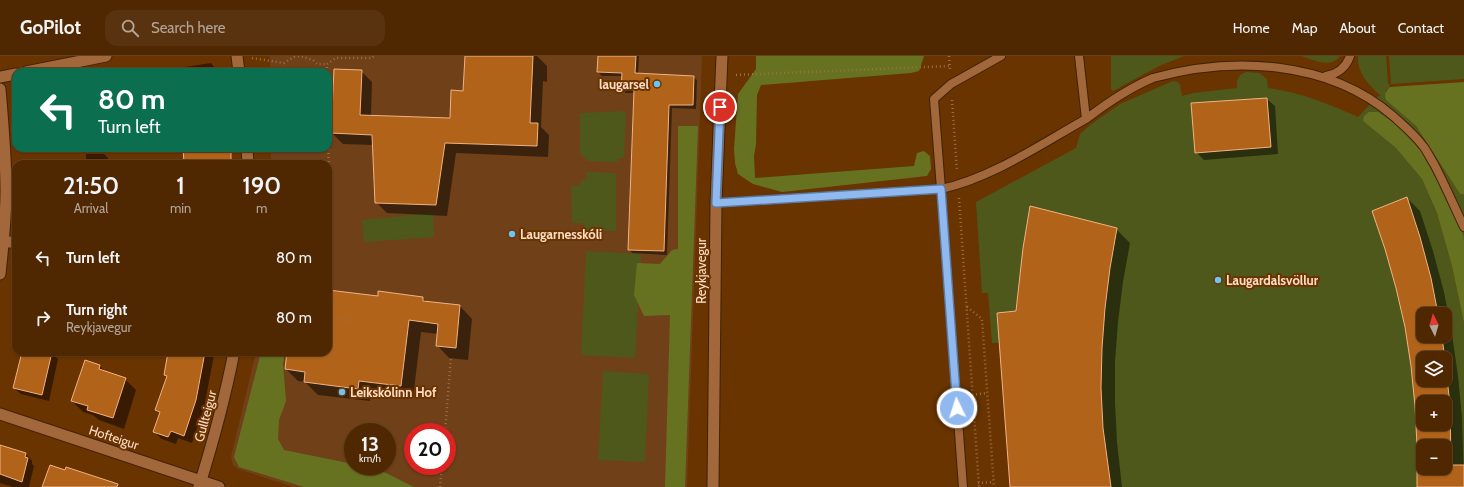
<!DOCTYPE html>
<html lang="en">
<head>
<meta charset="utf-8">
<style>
	:root { --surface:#4f2700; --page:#59330f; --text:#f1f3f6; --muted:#b3a599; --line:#642 }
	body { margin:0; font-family:Cabin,sans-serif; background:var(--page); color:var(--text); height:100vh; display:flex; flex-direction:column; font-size:15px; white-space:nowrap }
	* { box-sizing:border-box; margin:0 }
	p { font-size:13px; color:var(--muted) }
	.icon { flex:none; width:22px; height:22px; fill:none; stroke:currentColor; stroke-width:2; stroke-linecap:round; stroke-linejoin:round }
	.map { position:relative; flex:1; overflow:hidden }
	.drawer { position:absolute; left:12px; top:104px; width:320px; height:196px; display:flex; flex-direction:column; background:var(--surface); border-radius:12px; box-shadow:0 1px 3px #0004,0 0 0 1px var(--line) }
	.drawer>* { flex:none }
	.hud { position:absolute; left:12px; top:12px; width:320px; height:84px; border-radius:12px; box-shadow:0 1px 3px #0004,0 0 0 1px var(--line); background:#0b6e4f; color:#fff; overflow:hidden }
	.needle { width:26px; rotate:355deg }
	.buttons { position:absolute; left:1416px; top:251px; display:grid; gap:8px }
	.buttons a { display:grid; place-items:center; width:36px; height:36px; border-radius:8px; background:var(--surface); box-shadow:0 1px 3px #0004,0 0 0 1px var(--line); font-size:20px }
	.speed { position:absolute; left:344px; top:367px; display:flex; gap:8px; font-size:20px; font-weight:700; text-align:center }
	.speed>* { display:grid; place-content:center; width:52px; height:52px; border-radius:50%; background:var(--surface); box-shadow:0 1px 3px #0004,0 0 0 1px var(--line); line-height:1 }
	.speed small { font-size:10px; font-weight:400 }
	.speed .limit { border:6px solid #d22; background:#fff; color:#111 }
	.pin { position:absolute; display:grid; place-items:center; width:34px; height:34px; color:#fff; margin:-17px; border:2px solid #fff; border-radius:50%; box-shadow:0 1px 4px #0007 }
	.me { position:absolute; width:44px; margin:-22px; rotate:356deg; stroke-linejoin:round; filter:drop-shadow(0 0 3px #0008) }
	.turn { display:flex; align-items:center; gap:14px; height:84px; padding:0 20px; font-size:18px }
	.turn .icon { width:52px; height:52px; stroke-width:2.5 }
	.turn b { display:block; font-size:28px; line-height:34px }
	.eta { display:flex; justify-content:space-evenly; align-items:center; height:68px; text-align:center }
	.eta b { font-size:24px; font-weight:600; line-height:28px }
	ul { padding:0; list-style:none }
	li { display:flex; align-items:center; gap:12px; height:60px; padding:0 20px }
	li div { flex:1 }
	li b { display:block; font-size:15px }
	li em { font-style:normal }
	header { display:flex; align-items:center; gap:24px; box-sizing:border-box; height:56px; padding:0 20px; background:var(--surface); border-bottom:1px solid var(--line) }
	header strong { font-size:19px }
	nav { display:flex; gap:22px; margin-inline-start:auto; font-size:14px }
	.search { width:280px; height:36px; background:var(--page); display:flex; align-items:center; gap:10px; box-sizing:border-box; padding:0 14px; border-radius:12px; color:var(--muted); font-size:15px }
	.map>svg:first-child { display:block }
	.built { fill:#704019; fill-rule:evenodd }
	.green { fill:#4f581b; fill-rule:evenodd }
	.forest { fill:#677221 }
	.shadow { fill:#0007; fill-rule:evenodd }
	.building { fill:#b2631a; stroke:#f1b284; fill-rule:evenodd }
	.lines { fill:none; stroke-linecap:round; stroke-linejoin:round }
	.service-casing { stroke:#3f220a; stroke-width:10 }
	.minor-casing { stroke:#3f220a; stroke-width:13 }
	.tertiary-casing { stroke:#3f220a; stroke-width:13 }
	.path { stroke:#9c6e44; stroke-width:2.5; stroke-dasharray:1 3; stroke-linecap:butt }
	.service { stroke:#a2683b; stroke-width:8 }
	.minor { stroke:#a2683b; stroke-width:11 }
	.tertiary { stroke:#a2683b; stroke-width:11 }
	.route-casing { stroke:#5e789c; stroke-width:10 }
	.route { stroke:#90b9f0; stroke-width:7 }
	.poi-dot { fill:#6fc2f4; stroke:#693400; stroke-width:1.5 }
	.labels { text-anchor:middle; stroke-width:4; stroke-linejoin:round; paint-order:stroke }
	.poi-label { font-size:13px; font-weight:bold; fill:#fedcc5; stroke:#693400; text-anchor:start }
	.street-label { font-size:13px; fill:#fedcc5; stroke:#693400 }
</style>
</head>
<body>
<header>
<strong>GoPilot</strong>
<div class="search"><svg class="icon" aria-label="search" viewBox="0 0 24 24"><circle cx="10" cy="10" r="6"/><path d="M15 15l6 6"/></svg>Search here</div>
<nav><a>Home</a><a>Map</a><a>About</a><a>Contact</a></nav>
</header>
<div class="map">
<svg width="1464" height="431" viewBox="0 0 1464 431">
	<rect width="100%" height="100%" fill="#693400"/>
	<!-- built -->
	<path class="built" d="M 270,0 L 702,0 L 687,431 L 294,431 L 238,413 L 233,409 L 231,401 L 256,296 L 328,296 L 328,108 L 271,108 L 271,92 L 328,92 L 328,16 L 270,16 ZM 353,376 L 387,376 L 387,410 L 353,410 ZM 413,376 L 447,376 L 447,410 L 413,410 Z"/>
	<!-- green -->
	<path class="green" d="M 1111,0 L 1184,0 L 1159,10 L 1113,35 L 1111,33 Z
		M 1301,0 L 1340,0 C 1330,13 1314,4 1301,0 Z
		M 1358,0 L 1386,0 L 1388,27 L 1390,31 L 1386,34 L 1386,44 L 1416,70 L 1460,138 L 1464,138 L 1464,184 L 1445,139 L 1422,96 L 1363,65 L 1396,92 L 1422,123 L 1437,157 L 1452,210 L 1464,267 L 1464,431 L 1010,431 L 999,287 L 992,287 L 988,237 L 982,237 L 976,146 L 1076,92 L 1080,78 L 1090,69 L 1120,48 L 1173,25 L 1178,26 L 1180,29 L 1182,40 L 1193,37 L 1237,32 L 1237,25 L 1240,19 L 1246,16 L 1259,17 L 1267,23 L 1268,32 C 1299,36 1329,48 1358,61 L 1377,41 L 1381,40 C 1369,29 1357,17 1358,0 ZM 1423,258 L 1445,258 L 1445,280 L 1423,280 ZM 1423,302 L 1445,302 L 1445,324 L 1423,324 ZM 1423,346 L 1445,346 L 1445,368 L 1423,368 ZM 1423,390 L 1445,390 L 1445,412 L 1423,412 Z
		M 1389,0 L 1464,0 L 1464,23 L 1391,28 Z
		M 626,55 L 624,102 L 618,102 L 618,106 L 588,105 L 580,97 L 580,57 Z
		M 586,116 L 616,117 L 616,175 L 584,174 L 584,167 L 572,167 L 571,130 L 580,129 L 581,124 L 587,123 Z
		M 433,157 L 434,181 L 364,186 L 362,164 Z
		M 586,195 L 641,198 L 635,302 L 581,299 Z
		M 603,315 L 649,318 L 645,406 L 598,404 Z"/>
	<!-- forest -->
	<path class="forest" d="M 756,0 L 924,0 L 919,15 L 911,17 L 761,29 L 757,39 L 756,88 L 754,100 L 755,122 L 914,110 L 917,97 L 924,95 L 930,100 L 931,113 L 927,120 L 782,136 L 753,128 L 738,118 L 735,107 L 734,93 L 738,38 L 756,13 Z
		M 1464,26 L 1464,138 L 1460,138 L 1416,70 L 1386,44 C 1384,38 1386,35 1390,31 Z
		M 1369,56 L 1378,56 L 1397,69 L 1422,96 L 1445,139 L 1463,179 L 1464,184 L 1464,267 L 1452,210 L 1437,157 L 1422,123 L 1396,92 L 1363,65 L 1364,60 Z
		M 678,70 L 698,70 L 685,431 L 665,431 L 670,259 L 644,260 L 634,239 L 637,207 L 660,208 L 672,194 L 678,193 Z
		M 261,296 L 285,296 L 283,307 L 286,345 L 279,364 L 278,383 L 284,394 L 353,408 L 353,410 L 374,411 L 414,431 L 304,431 L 239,411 L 234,401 Z"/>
	<!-- shadow -->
	<path class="shadow" d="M 466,0 L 537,0 L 547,10 L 547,26 L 543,25 L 541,71 L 549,79 L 548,101 L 456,97 L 447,160 L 387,157 L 376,146 L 373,89 L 343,88 L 332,77 L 361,15 L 372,26 L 371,60 L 450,63 L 464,36 Z
		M 599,0 L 639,0 L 638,18 L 693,21 L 697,24 L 696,53 L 672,52 L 667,199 L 632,197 L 629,193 L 635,37 L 626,37 L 622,33 L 623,20 L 602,20 L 598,16 Z
		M 211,7 L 218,16 L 172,16 L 172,13 Z
		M 1267,43 L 1275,50 L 1278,98 L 1204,104 L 1196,96 Z
		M 184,92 L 227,92 L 227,108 L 187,108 L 185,107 Z
		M 86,98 L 104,98 L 108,102 L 108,108 L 86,108 Z
		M 1407,142 L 1420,155 L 1433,195 L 1444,236 L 1452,278 L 1458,320 L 1462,362 L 1464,431 L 1418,431 L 1418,389 ZM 1423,258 L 1445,258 L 1445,280 L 1423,280 ZM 1423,302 L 1445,302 L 1445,324 L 1423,324 ZM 1423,346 L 1445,346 L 1445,368 L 1423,368 ZM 1423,390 L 1445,390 L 1445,412 L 1423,412 Z
		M 1116,173 L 1130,187 L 1123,226 L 1118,266 L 1115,306 L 1115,346 L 1117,386 L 1122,431 L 1011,431 L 1017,256 Z
		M 328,242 L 423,242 L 428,247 L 460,250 L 472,263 L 468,304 L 449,302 L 437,289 L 438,278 L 421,276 L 413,342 L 371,336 L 370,345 L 318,339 L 305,326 L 298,325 L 286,313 L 288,296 L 328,296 Z
		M 23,296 L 48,296 L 52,297 L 58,303 L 49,345 L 21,338 L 14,332 Z
		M 169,296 L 210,296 L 214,299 L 204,352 L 192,387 L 178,382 L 176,388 L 162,383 L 154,376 L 160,358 L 156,354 L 167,322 L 165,319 Z
		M 85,306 L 100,310 L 106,317 L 125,323 L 136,334 L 124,373 L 99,364 L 93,359 L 83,356 L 72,345 Z
		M 0,390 L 26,398 L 32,405 L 32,408 L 34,410 L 29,431 L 13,431 L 0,427 Z"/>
	<!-- building -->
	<path class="building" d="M 465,0 L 533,0 L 530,67 L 538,67 L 537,90 L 445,87 L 436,149 L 375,147 L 372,79 L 331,77 L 334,13 L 362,14 L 360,59 L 450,62 L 451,34 L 463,35 Z
		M 598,0 L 636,0 L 635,17 L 694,20 L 693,49 L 669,49 L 664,195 L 628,194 L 634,34 L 621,34 L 622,17 L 597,16 Z
		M 1267,42 L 1271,91 L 1195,97 L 1191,47 Z
		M 183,92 L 231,92 L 231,105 L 184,107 Z
		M 1407,141 L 1420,181 L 1431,222 L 1438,258 L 1423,258 L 1423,280 L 1442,280 L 1450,348 L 1451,409 L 1464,409 L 1464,431 L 1417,431 L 1417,389 L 1415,350 L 1411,310 L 1405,271 L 1396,232 L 1385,193 L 1372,155 ZM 1423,302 L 1445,302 L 1445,324 L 1423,324 ZM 1423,346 L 1445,346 L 1445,368 L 1423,368 ZM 1423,390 L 1445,390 L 1445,412 L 1423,412 Z
		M 1030,150 L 1117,172 L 1110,212 L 1105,252 L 1102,292 L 1101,332 L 1103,372 L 1111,431 L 1010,431 L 997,257 L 1016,255 L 1023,192 Z
		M 328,234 L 378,240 L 378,235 L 423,241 L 423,245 L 460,249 L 456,292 L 436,290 L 438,268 L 409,264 L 401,330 L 359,325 L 358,333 L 304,326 L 305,316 L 285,313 L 287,296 L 328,296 Z
		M 22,296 L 52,296 L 42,339 L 13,332 Z
		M 168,296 L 205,296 L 196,344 L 184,380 L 171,375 L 168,381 L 153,376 L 160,356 L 155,354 L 167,320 L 164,319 Z
		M 85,304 L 100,309 L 99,313 L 126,322 L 113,362 L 87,354 L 88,350 L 71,345 Z
		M 0,389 L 26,397 L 25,401 L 28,402 L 22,426 L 0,418 Z
		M 50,409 L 65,414 L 66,411 L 118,428 L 117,431 L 42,431 Z"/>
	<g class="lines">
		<defs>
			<path id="service" d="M 1001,0 L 951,28 L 934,43 L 941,133 C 992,122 1041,88 1086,63 L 1079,0
				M 1326,20 C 1337,18 1346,12 1350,0
				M 1086,63 C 1107,47 1129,32 1153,22 C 1233,0 1328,4 1393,60 C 1403,69 1415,79 1423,90 C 1427,95 1430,102 1434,108 C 1445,129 1454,150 1464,171
				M 716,147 L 941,133 L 963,431"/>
			<path id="minor" d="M 237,0 L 239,16
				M 26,16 L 106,0
				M 0,21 L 16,18
				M 0,33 C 3,67 6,101 6,135 C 6,162 3,190 0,218
				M 247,92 L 248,108
				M 3,186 L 16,186
				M 0,358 L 219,431
				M 199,431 C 213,386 225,342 234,296"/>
			<path id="tertiary" d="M 713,431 L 716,147 L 722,0"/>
		</defs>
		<!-- service casing -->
		<use href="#service" class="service-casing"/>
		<!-- minor casing -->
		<use href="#minor" class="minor-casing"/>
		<!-- tertiary casing -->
		<use href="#tertiary" class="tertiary-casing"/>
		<!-- path -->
		<path class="path" d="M 949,0 L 950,13
			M 252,2 L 284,7 L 294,1 L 300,0 L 313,4 L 317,8 L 327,8
			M 327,16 L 327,8 L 336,2 L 372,2 L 374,0
			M 736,19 L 950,10
			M 952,44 L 957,115
			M 328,77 L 330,173 L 328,189
			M 959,142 L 979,431
			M 967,251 L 982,263 L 994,431
			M 328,262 L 354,265
			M 972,339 L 987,337
			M 445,376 L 451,301
			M 978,427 L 994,426
			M 440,431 L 442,410"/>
		<!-- service -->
		<use href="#service" class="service"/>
		<!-- minor -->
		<use href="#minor" class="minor"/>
		<!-- tertiary -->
		<use href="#tertiary" class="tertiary"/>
	</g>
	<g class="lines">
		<defs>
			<path id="route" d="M 720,51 L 716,147 L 941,133 L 957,352"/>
		</defs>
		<!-- route casing -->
		<use href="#route" class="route-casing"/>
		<!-- route -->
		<use href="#route" class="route"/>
	</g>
	<!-- markers -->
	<g class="poi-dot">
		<circle cx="657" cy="28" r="4"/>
		<circle cx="512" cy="178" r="4"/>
		<circle cx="1218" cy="224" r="4"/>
		<circle cx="342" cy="336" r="4"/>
	</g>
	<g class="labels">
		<!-- poi labels -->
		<g class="poi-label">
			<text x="649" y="33" text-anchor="end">laugarsel</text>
			<text x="520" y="183">Laugarnesskóli</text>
			<text x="1226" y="229">Laugardalsvöllur</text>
			<text x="350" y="341">Leikskólinn Hof</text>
		</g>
		<!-- street labels -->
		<g class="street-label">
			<text transform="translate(701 215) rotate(-90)" y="5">Reykjavegur</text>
			<text transform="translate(205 360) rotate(-75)" y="5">Gullteigur</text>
			<text transform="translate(114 381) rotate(18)" y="5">Hofteigur</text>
		</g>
	</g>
</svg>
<div class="buttons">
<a><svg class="needle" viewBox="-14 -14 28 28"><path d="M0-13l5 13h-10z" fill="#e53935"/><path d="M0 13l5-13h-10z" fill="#b3a599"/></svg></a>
<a><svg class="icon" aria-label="layers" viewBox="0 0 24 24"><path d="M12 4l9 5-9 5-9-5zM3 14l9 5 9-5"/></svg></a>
<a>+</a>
<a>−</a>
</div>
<div class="speed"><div>13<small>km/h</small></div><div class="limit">20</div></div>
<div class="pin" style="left:720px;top:51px;background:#d93025"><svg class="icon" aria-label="arrive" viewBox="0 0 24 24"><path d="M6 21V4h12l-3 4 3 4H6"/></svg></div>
<svg class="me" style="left:957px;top:352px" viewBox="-20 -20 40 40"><circle r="17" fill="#90b9f0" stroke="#fff" stroke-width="3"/><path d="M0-11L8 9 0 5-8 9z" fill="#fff"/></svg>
<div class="hud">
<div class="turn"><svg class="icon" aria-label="left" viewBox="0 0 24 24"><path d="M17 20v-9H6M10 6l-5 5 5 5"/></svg><div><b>80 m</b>Turn left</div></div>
</div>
<section class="drawer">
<div class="eta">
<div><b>21:50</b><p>Arrival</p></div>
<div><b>1</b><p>min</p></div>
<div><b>190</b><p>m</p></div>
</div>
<ul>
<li><svg class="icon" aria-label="left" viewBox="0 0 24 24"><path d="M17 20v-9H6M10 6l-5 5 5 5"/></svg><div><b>Turn left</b></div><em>80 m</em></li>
<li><svg class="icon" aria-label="right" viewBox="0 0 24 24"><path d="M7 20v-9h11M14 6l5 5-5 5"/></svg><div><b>Turn right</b><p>Reykjavegur</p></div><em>80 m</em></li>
</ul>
</section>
</div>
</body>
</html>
